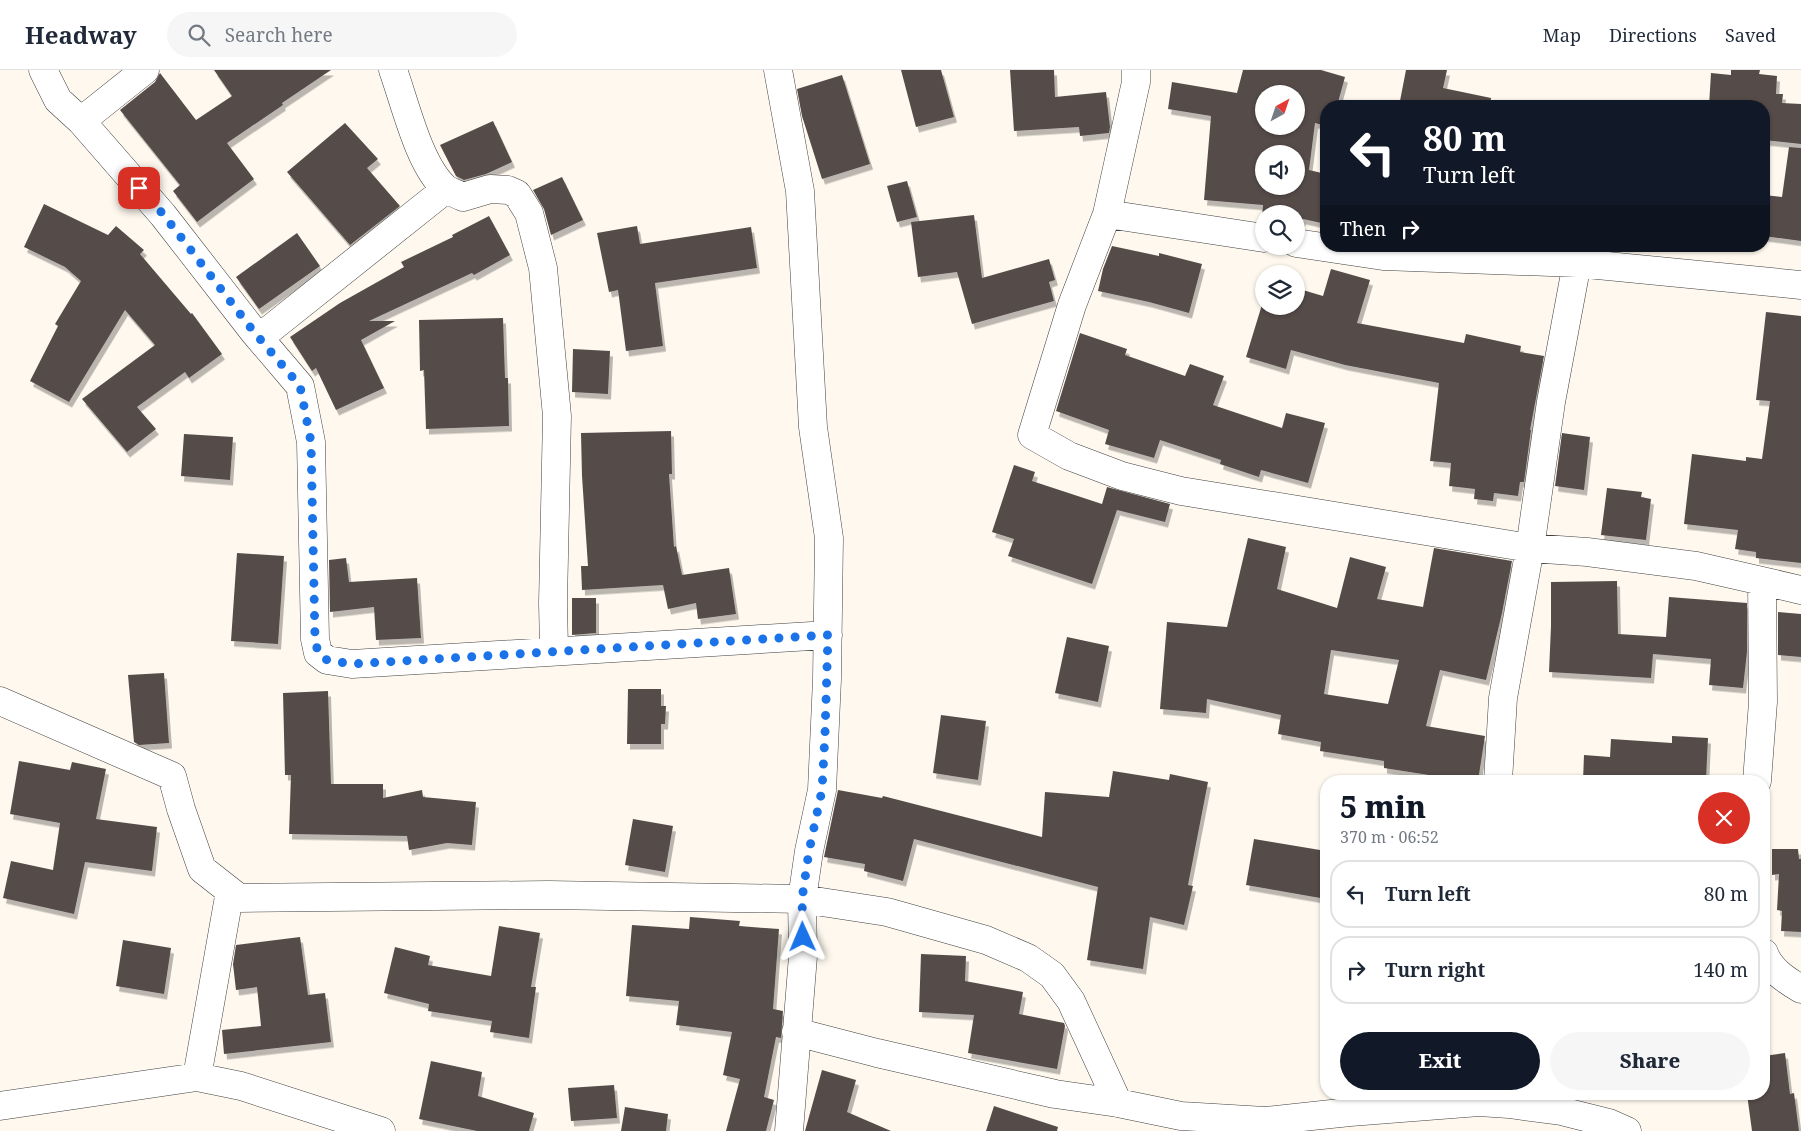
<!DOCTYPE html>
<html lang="en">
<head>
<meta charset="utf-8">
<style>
	:root { --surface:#fff; --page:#f6f6f7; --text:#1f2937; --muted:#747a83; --line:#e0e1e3; --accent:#111827 }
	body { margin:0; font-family:"Noto Serif",serif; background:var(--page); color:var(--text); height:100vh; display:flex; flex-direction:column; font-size:19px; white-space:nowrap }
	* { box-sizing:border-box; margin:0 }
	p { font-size:16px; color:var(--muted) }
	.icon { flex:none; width:28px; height:28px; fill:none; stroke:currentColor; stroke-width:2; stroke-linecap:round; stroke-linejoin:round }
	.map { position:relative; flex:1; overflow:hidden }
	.sheet { position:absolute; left:1320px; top:705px; width:450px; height:325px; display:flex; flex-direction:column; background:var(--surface); border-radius:20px; box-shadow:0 1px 4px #0004 }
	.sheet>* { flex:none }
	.banner { position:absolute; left:1320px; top:30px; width:450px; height:152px; border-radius:20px; box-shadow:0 1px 4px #0004; background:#111827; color:#fff; overflow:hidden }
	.needle { width:32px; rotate:40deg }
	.buttons { position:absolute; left:1255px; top:15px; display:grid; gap:10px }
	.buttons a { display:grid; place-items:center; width:50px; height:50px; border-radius:50%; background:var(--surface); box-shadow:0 1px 4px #0004; font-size:25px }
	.pin { position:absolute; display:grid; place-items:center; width:42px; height:42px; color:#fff; margin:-21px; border-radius:10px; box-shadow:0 2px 8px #0006 }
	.me { position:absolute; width:55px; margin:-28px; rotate:359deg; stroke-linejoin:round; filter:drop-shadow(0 0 4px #0008) }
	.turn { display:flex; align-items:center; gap:18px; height:105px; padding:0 20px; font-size:22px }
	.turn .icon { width:65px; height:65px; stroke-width:2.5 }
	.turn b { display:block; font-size:35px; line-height:42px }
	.then { display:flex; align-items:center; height:48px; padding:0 20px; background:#0003; gap:10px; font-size:19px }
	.round { display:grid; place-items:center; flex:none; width:52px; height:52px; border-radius:26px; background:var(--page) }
	.summary { display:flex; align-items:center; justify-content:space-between; height:85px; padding:0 20px }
	h1 { font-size:30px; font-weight:800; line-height:38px; color:var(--accent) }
	.button { display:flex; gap:10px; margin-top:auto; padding:10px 20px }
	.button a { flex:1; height:58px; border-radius:30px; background:var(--accent); color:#fff; font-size:20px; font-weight:800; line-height:58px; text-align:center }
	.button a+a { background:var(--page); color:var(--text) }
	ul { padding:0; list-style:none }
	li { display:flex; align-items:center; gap:15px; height:68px; margin:0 10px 8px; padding:0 10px; border:2px solid var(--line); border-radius:20px }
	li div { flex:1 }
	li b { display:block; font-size:19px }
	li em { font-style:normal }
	header { display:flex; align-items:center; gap:30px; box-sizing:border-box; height:70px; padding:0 25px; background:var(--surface); border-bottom:1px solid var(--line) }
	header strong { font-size:24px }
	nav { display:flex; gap:28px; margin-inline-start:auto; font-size:18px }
	.search { width:350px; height:45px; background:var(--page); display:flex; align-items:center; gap:12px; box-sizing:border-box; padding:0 18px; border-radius:28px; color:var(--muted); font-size:19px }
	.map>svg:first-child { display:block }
	.building { fill:#554c4a; fill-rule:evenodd; filter:url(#shadow) }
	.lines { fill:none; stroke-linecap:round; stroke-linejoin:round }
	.minor-casing { stroke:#404040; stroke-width:29 }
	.minor { stroke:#fff; stroke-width:28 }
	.route { stroke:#1a73e8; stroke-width:9; stroke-dasharray:0 16.2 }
</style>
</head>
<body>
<header>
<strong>Headway</strong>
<div class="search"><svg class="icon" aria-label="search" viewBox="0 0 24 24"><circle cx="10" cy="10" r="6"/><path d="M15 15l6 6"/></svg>Search here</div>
<nav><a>Map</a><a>Directions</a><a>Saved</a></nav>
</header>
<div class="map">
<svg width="1801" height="1061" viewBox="0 0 1801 1061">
	<defs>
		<filter id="shadow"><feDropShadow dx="3" dy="5.5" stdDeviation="0" flood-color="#0004"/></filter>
	</defs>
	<rect width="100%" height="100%" fill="#fef8ee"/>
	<!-- building -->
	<path class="building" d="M 214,0 L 331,0 L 282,33 L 283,35 L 227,73 L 254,109 L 197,152 L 173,121 L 180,115 L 120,40 L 155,12 L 160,3 L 196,50 L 232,26 Z
		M 901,0 L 941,0 L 954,47 L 916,57 Z
		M 1010,0 L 1054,0 L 1055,27 L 1106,22 L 1110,57 L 1109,63 L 1080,66 L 1079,57 L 1014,61 Z
		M 1243,0 L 1321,0 L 1345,7 L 1337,36 L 1326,36 L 1326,56 L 1315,53 L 1309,100 L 1326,104 L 1326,154 L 1303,149 L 1302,151 L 1296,150 L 1296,144 L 1264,144 L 1264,146 L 1262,146 L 1263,135 L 1204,130 L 1211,46 L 1168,39 L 1172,12 L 1237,23 ZM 1264,24 L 1296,24 L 1296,56 L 1264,56 ZM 1264,84 L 1296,84 L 1296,116 L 1264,116 Z
		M 1406,0 L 1447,0 L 1443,18 L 1491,28 L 1490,36 L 1399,36 Z
		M 1731,0 L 1760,0 L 1759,4 L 1777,6 L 1776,24 L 1783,24 L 1782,33 L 1801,34 L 1801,74 L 1764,70 L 1764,36 L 1709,36 L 1711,3 L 1731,5 Z
		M 842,5 L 870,94 L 822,109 L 802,46 L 797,19 Z
		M 493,51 L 512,92 L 486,104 L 464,110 L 456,106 L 440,75 Z
		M 345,53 L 378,89 L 367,98 L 400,136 L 350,175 L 287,102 Z
		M 1789,77 L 1801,78 L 1801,171 L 1764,166 L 1764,125 L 1782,127 Z
		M 562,107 L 583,150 L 551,165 L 544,139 L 533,120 Z
		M 907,111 L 917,147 L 897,152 L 887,116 Z
		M 44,134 L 108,165 L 116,156 L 144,180 L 140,184 L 191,244 L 192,243 L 222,284 L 189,308 L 185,302 L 137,337 L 156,359 L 127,382 L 82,329 L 155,275 L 125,240 L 69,332 L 30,311 L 58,256 L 55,254 L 81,211 L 65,197 L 24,177 Z
		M 974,145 L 982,208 L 1049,189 L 1055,210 L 1049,212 L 1054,231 L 972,254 L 957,202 L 918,207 L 911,152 Z
		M 489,146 L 510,185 L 474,205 L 472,203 L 369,251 L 395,251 L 361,270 L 384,318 L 336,340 L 316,298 L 312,301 L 290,267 L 340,233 L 404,197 L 401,192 L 453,167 L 452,165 Z
		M 637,156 L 640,174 L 751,157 L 757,198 L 655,213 L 663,276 L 626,281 L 618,220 L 609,222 L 597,163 Z
		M 297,163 L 320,196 L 259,239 L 236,207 Z
		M 1112,176 L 1159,186 L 1159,183 L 1202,194 L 1189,243 L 1149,232 L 1098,221 L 1103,199 Z
		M 1331,199 L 1370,210 L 1357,253 L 1464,273 L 1466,264 L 1521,276 L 1520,282 L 1544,286 L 1530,360 L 1531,360 L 1524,412 L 1520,412 L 1518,426 L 1494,423 L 1493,431 L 1474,429 L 1475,419 L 1449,416 L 1451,393 L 1430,391 L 1439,313 L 1345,295 L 1291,280 L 1286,299 L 1246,287 L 1264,228 L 1264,236 L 1296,236 L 1296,218 L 1323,226 Z
		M 1766,242 L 1801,246 L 1801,493 L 1756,488 L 1756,482 L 1735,479 L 1738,460 L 1684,454 L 1692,384 L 1746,391 L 1746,387 L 1762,389 L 1770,331 L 1756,330 Z
		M 503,248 L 505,308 L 508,308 L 509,356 L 426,359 L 424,300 L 420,301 L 419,250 Z
		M 1080,263 L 1127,279 L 1125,285 L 1185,306 L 1190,294 L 1224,306 L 1213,335 L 1282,358 L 1286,343 L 1325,353 L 1308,413 L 1261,400 L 1259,407 L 1220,394 L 1221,390 L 1160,370 L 1154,388 L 1105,374 L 1109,360 L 1056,341 Z
		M 573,279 L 610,281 L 608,324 L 572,322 Z
		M 671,361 L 672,404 L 669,404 L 674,477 L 676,476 L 682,505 L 729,498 L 736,544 L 698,549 L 696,533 L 668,539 L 663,515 L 582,520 L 581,496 L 588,496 L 582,406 L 581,363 Z
		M 1562,363 L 1590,367 L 1584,420 L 1555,416 Z
		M 184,364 L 233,367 L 230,410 L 181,406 Z
		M 1014,395 L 1035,402 L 1032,411 L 1102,434 L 1107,417 L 1170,434 L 1165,452 L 1117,440 L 1092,514 L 1008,486 L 1014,469 L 992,462 Z
		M 1607,418 L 1642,422 L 1641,427 L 1651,429 L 1646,470 L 1601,465 Z
		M 1248,468 L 1286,477 L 1277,519 L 1337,538 L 1350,487 L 1386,497 L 1377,529 L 1423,537 L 1434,478 L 1512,491 L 1502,543 L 1486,610 L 1440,600 L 1426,656 L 1485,666 L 1478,711 L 1467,711 L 1384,698 L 1384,691 L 1320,681 L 1321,672 L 1278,664 L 1281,645 L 1207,629 L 1206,643 L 1160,639 L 1167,552 L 1227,557 ZM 1331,580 L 1399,590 L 1388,634 L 1324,624 Z
		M 237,483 L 284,486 L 278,574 L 231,571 Z
		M 346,488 L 349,512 L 417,508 L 421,568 L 376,570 L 374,537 L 330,542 L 329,490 Z
		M 1617,511 L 1618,564 L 1666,567 L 1669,527 L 1747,533 L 1747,582 L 1743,618 L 1709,615 L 1711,589 L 1653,584 L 1651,608 L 1549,602 L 1551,556 L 1551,512 Z
		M 572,528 L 596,528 L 596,563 L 572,565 Z
		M 1778,542 L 1801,544 L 1801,587 L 1778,585 Z
		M 1067,567 L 1109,576 L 1098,632 L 1055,623 Z
		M 164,603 L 169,673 L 139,675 L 134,672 L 128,605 Z
		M 628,619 L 661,619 L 661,636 L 666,636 L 665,654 L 661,654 L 661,674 L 627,674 Z
		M 328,621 L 331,714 L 383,714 L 383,728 L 422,720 L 423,727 L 476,732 L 472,775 L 447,773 L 409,780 L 407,766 L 289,764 L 291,705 L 285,705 L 283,623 Z
		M 941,645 L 986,651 L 978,710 L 933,703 Z
		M 1672,666 L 1708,668 L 1706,710 L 1681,709 L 1681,711 L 1583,711 L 1584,685 L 1610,687 L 1611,669 L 1672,673 Z
		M 19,691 L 70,700 L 72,692 L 106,699 L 96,749 L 157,757 L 152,801 L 85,792 L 74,844 L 3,828 L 11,791 L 53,800 L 60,753 L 10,744 Z
		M 1113,701 L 1169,710 L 1170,704 L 1208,712 L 1188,815 L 1193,816 L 1184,855 L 1150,847 L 1143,899 L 1087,890 L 1098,817 L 914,769 L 903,811 L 864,801 L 865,794 L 824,787 L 838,720 L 882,728 L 883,726 L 1042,767 L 1045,722 L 1109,727 Z
		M 633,749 L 673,756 L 665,802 L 625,795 Z
		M 1254,769 L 1326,781 L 1326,829 L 1246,815 Z
		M 1772,779 L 1798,779 L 1799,789 L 1801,789 L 1801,862 L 1781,861 L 1782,841 L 1777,840 L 1779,804 L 1772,805 Z
		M 690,847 L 740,851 L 739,856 L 779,859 L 773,939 L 783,941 L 781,968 L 776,967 L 764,1027 L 774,1030 L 766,1061 L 726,1061 L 740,1009 L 723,1005 L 732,962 L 676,955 L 679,931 L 626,926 L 632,855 L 689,859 Z
		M 499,856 L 540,863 L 531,917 L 536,917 L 529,968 L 490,962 L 492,951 L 428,941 L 429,934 L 384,923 L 395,877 L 430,886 L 428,895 L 491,906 Z
		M 300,867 L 308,925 L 325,923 L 331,972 L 224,984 L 222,960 L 261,956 L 257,917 L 236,920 L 233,894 L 236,875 Z
		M 123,870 L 171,878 L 164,924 L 116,916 Z
		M 921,884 L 966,886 L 965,911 L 1023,922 L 1019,944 L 1064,953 L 1065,956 L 1057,999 L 968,983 L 974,945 L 919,942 Z
		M 1785,983 L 1790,1024 L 1794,1023 L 1799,1061 L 1752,1061 L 1747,1024 L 1764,1024 L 1764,986 Z
		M 431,991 L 482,1002 L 478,1026 L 534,1043 L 529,1061 L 477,1061 L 419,1049 Z
		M 822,1000 L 856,1010 L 847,1042 L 891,1061 L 805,1061 Z
		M 614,1015 L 617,1048 L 571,1051 L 568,1018 Z
		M 994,1036 L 1058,1057 L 1057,1061 L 986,1061 Z
		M 625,1037 L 668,1044 L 666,1061 L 621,1061 Z"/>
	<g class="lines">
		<defs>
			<path id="minor" d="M 43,0 L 58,30 L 81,51 L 163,145 L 254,262 L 300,316 L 311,372 L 315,569 L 318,583 L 327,590 L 352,594 L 828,565
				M 393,0 C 405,33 419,95 445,118 C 450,122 457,124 463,127 L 490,119 L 508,120 L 517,124 L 529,143 L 543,198 L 557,346 L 553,533 L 554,580
				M 778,0 L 800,121 L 813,357 L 829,468 L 827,609 L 822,720 L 809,781 L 802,829 L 803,886 L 789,1061
				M 1136,0 L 1136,12 L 1107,144 L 1072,235 L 1032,365 L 1069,386 L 1122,406 L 1181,421 L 1530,478 L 1587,482 L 1696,496 L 1801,520
				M 81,51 L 145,0
				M 1107,144 L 1264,168
				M 1296,173 L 1383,186 L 1577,193 L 1801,215
				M 259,268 L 446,119
				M 0,631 L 172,706 L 181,739 L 202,799 L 239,828 L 548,825 L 802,829 L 887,842 L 986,870 L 1028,888 L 1052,905 L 1071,931 L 1118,1033
				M 1498,711 L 1503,628 L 1530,478 L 1551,332 L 1577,193
				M 1757,711 L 1763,632 L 1762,511
				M 1764,883 C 1770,900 1786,910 1801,919
				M 796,962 L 877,983 L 1055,1024 L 1118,1033 L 1181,1046 L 1265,1051 L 1350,1042 L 1479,1032 L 1509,1034 L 1561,1041 L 1609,1053 L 1627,1061
				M 197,1007 L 230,821
				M 0,1036 L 197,1007 L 241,1016 L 381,1061"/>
		</defs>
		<!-- minor casing -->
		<use href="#minor" class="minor-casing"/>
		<!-- minor -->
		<use href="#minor" class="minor"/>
	</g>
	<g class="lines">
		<!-- route -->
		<path class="route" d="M 139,118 L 163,144 L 254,262 L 300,316 L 311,372 L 315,569 L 318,583 L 327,590 L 352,594 L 828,565 L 825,664 L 822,720 L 809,781 L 802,829 L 803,867"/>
	</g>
</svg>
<div class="buttons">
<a><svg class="needle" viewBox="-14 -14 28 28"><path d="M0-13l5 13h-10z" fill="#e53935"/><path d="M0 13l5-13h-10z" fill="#747a83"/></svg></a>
<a><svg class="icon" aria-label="sound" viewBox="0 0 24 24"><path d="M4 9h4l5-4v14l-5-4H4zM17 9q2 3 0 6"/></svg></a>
<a><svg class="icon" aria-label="search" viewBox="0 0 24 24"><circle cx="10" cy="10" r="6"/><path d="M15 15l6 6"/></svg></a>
<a><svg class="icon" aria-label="layers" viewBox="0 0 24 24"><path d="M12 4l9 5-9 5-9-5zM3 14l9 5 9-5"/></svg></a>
</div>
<div class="pin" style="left:139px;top:118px;background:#d93025"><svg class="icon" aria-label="arrive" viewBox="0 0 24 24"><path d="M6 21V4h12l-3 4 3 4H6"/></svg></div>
<svg class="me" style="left:803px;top:867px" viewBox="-20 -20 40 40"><path d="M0-17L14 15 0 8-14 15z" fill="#1a73e8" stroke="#fff" stroke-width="4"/></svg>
<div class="banner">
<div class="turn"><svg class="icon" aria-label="left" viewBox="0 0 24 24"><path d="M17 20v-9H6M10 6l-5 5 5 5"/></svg><div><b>80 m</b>Turn left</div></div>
<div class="then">Then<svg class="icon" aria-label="right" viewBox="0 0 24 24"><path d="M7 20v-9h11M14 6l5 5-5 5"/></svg></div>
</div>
<section class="sheet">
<div class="summary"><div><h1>5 min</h1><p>370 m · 06:52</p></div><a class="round" style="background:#d93025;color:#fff"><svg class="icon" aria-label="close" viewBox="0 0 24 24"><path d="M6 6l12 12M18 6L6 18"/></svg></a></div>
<ul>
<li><svg class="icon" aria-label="left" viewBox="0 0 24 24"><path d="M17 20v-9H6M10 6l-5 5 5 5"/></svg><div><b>Turn left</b></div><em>80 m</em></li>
<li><svg class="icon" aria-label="right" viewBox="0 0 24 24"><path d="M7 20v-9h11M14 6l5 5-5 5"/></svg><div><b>Turn right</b></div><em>140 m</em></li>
</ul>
<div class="button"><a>Exit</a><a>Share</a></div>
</section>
</div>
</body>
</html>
